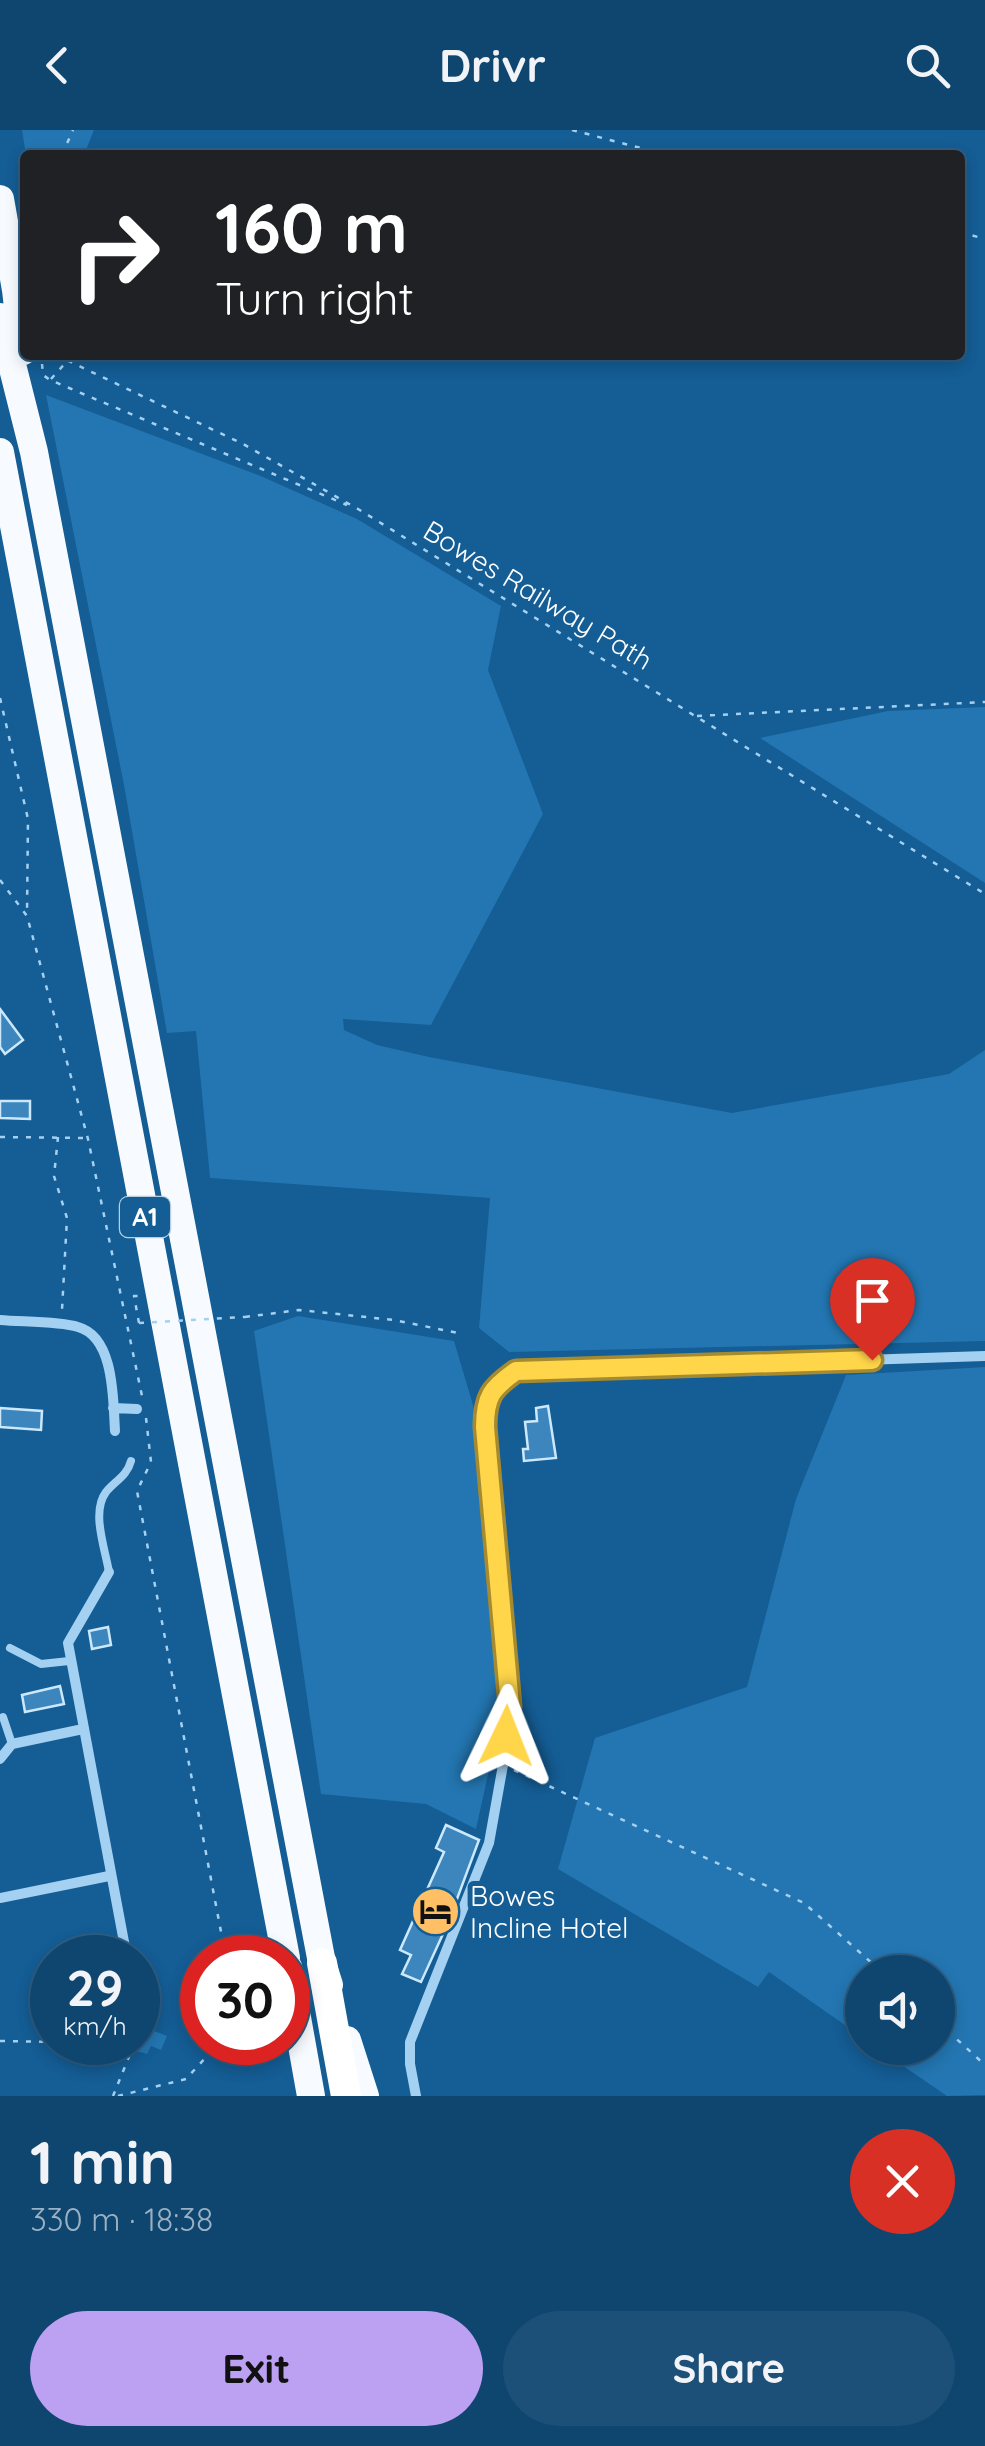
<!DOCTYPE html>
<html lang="en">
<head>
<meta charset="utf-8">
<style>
	:root { --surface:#0f4670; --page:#1d5078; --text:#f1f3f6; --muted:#9bb1c3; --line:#2f5e83; --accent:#bca0f2 }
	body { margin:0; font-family:Quicksand,sans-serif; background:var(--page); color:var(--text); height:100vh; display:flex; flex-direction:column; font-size:38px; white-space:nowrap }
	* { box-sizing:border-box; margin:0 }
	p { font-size:32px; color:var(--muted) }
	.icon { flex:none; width:55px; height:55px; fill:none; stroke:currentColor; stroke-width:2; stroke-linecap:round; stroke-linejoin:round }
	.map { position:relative; height:1966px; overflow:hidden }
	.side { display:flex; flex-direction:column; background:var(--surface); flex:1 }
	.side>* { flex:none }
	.guide { position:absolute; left:20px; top:20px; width:945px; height:210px; border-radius:10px; box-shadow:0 5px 15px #0003,0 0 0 2px var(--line); background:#202124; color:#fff; overflow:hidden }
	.fabs { position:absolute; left:845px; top:1825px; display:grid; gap:20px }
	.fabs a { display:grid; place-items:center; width:110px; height:110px; border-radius:50%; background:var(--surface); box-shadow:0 5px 15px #0003,0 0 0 2px var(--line); font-size:50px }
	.speed { position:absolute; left:30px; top:1805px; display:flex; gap:20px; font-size:50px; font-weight:700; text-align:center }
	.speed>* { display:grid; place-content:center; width:130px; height:130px; border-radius:50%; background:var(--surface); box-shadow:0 5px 15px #0003,0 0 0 2px var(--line); line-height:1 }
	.speed small { font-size:25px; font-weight:400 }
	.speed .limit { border:15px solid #d22; background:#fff; color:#111 }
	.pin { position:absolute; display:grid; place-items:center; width:85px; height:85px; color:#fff; margin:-102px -42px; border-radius:50% 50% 50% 0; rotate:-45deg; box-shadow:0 0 10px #0007 }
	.pin .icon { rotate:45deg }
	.me { position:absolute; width:110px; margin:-55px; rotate:2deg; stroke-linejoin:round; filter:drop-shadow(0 0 8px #0008) }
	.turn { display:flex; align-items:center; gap:35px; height:210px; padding:0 30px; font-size:45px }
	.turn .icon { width:130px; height:130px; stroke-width:2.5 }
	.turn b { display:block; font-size:70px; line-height:85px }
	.round { display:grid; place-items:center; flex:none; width:105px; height:105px; border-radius:52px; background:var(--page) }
	.headline { display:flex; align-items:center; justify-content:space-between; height:170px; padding:0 30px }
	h1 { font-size:60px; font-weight:700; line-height:75px }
	.cta { display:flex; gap:20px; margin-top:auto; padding:20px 30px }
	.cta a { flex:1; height:115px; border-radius:60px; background:var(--accent); color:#111; font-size:40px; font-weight:700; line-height:115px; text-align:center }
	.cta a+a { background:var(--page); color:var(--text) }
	header { display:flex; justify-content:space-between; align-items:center; height:130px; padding:0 30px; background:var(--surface); font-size:45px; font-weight:700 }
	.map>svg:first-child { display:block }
	.green { fill:#2376b2 }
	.building { fill:#3d86bd; stroke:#cce8fc; stroke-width:2.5 }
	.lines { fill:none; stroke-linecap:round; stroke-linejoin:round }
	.path { stroke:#a4d1f2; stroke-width:2.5; stroke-dasharray:5 8; stroke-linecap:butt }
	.service { stroke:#a4d1f2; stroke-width:8 }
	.minor { stroke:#a4d1f2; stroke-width:10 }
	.trunk { stroke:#f7fbff; stroke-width:28 }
	.motorway { stroke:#fff; stroke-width:30 }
	.path-bridge { stroke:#a4d1f2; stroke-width:2.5; stroke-dasharray:5 8; stroke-linecap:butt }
	.route-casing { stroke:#a68a30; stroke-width:25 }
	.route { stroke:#ffd54a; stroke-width:18 }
	.labels { text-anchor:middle; stroke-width:10; stroke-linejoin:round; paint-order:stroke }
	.shield { fill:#145d95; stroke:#b8cedf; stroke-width:2.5 }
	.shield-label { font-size:25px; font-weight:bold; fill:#fff }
	.street-label { font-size:28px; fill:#fff; stroke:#145d95 }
	.poi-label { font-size:28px; fill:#fff; stroke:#145d95; text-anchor:start }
</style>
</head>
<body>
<header><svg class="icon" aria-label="back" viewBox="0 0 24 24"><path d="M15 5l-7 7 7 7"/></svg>Drivr<svg class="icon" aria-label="search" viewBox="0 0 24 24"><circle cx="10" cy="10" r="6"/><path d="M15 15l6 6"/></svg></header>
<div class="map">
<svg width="985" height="1966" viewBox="0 0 985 1966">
	<rect width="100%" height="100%" fill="#145d95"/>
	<!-- green -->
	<path class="green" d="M 22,0 L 94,0 L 84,25 L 26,25 Z
		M 46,265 L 263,347 L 357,389 L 501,476 L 488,540 L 543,684 L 431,895 L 343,889 L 344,900 L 377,915 L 429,927 L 732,983 L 949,944 L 985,920 L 985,1211 L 509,1222 L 479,1198 L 490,1068 L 210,1048 L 196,901 L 167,903 L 124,655 Z
		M 985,577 L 985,753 L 760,608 L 888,581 Z
		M 298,1186 L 454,1211 L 476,1285 L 500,1590 L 476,1699 L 426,1674 L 321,1664 L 254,1201 Z
		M 985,1237 L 985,1965 L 947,1966 L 877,1918 L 938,1918 L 938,1842 L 862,1842 L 862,1907 L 769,1842 L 758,1857 L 558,1739 L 595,1608 L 747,1557 L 796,1369 L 846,1245 Z
		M 154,1901 L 167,1906 L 161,1920 L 151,1916 L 147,1924 L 136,1921 L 123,1928 L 114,1924 L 117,1913 L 138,1912 L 138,1904 Z"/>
	<!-- building -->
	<path class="building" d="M 0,879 L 23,910 L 5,924 L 0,917 Z
		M 0,971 L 30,971 L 30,989 L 0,988 Z
		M 548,1276 L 556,1328 L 524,1331 L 523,1319 L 528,1319 L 525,1292 L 537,1291 L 536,1278 Z
		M 0,1278 L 42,1281 L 41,1300 L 0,1297 Z
		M 108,1497 L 111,1515 L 92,1519 L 89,1501 Z
		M 60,1556 L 64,1574 L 25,1582 L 22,1565 Z
		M 446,1695 L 479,1710 L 448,1793 L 421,1852 L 402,1844 L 411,1825 L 400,1820 L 444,1722 L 436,1718 Z"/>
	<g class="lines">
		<!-- path -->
		<path class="path" d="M 572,0 L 667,25
			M 62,25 L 73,0
			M 960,102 L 985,109
			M 56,225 L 243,314 L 358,379 L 985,764
			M 42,234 L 43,245 L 50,250 L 347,375
			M 51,249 L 68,230
			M 0,568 L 28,689 L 27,784
			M 697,586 L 985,572
			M 0,750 L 27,786 L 88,1009 L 142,1266
			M 0,1007 L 87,1008
			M 58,1007 L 54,1046 L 67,1088 L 62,1180
			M 245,1187 L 299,1180 L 394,1190 L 463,1204
			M 139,1193 L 134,1166 L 139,1166
			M 146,1288 L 151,1332 L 137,1361 L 226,1828
			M 514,1640 L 804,1773 L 882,1842
			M 938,1892 L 985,1935
			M 138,1905 L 145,1886 L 140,1875
			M 0,1911 L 52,1912
			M 113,1966 L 135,1912
			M 118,1966 L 186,1949 L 220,1912"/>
		<!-- service -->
		<path class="service" d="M 109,1442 C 105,1418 91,1382 106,1362 C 115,1351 127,1346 131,1331
			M 10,1518 L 41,1534 L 69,1531
			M 3,1587 L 12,1614"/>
		<!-- minor -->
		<path class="minor" d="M 0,1190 C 22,1192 58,1191 78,1197 C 115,1207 113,1271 115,1301
			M 113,1278 L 137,1279
			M 109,1442 L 68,1513 L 127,1828
			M 0,1629 L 12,1614 L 83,1599
			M 0,1768 L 109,1746
			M 138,1863 L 156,1860
			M 416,1966 L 410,1934 L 410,1912 L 489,1713 L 503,1635 L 510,1576 L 485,1297 C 485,1266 491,1258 516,1241 L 985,1226"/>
		<!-- trunk -->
		<path class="trunk" d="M 0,69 L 16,160 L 23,221
			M 0,187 L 34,322 L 322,1833 L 329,1855
			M 0,322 L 286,1828
			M 288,1837 L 311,1966
			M 347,1910 L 365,1966"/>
		<!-- motorway -->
		<path class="motorway" d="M 322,1833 L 346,1966"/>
		<!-- path-bridge -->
		<path class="path-bridge" d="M 139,1193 L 245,1187"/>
	</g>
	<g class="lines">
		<defs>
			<path id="route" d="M 506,1606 L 510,1576 L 485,1297 C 485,1266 492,1258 516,1241 L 872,1230"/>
		</defs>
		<!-- route casing -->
		<use href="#route" class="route-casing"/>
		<!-- route -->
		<use href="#route" class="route"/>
	</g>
	<!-- icons -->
	<defs>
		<symbol id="hotel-disc" viewBox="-11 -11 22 22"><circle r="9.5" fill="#ffbf65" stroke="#145d95"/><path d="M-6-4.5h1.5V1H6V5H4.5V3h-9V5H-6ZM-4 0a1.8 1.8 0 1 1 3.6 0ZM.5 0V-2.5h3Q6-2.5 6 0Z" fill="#111"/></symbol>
	</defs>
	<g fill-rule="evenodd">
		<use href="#hotel-disc" x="408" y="1754" width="55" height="55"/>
	</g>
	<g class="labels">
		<!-- shield labels -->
		<rect class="shield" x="120" y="1067" width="50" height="40" rx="8"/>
		<g class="shield-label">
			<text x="145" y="1096">A1</text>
		</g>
		<!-- street labels -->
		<g class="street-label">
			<text transform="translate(538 465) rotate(31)" y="10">Bowes Railway Path</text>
		</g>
		<!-- poi labels -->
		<g class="poi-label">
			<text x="470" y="1776">Bowes<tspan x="470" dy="32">Incline Hotel</tspan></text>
		</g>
	</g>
</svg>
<div class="fabs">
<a><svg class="icon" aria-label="sound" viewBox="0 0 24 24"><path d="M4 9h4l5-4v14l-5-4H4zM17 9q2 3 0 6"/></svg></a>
</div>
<div class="speed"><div>29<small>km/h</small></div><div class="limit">30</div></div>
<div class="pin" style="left:872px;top:1230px;background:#d93025"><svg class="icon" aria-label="arrive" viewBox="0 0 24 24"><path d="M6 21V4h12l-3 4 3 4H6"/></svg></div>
<svg class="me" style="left:506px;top:1606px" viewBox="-20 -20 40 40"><path d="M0-17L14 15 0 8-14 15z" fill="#ffd54a" stroke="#fff" stroke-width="4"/></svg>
<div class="guide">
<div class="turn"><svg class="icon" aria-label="right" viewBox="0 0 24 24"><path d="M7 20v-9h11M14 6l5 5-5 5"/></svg><div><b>160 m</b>Turn right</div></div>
</div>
</div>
<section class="side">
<div class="headline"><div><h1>1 min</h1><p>330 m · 18:38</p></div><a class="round" style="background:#d93025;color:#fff"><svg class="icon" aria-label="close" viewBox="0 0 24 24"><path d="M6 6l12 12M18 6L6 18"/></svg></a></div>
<div class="cta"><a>Exit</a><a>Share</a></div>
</section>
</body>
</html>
